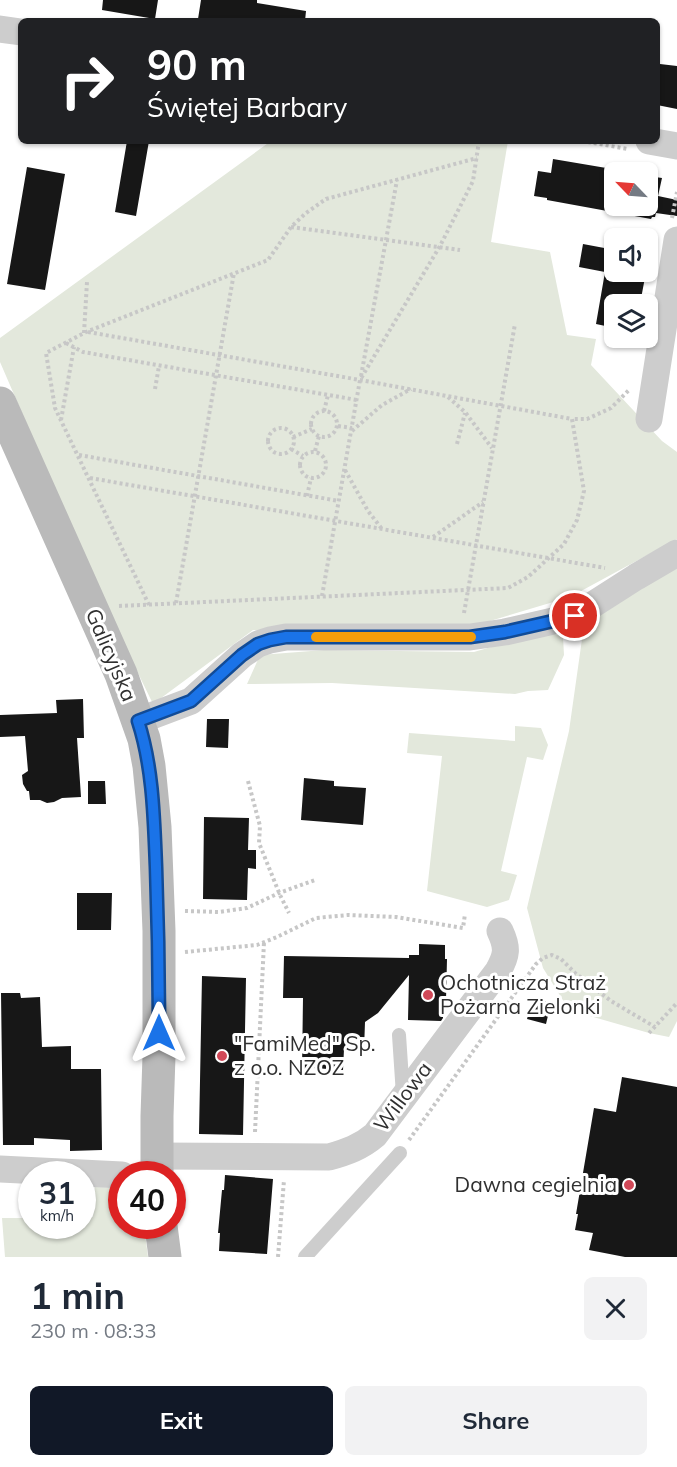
<!DOCTYPE html>
<html lang="en">
<head>
<meta charset="utf-8">
<style>
	:root { --surface:#fff; --page:#f2f2f3; --text:#1f2937; --muted:#747a83; --accent:#111827 }
	body { margin:0; font-family:Mulish,sans-serif; background:var(--page); color:var(--text); height:100vh; display:flex; flex-direction:column; font-size:22px; white-space:nowrap }
	* { box-sizing:border-box; margin:0 }
	p { font-size:20px; color:var(--muted) }
	.icon { flex:none; width:33px; height:33px; fill:none; stroke:currentColor; stroke-width:2; stroke-linecap:round; stroke-linejoin:round }
	.map { position:relative; height:1257px; overflow:hidden }
	.panel { display:flex; flex-direction:column; background:var(--surface); flex:1 }
	.panel>* { flex:none }
	.guide { position:absolute; left:18px; top:18px; width:642px; height:126px; border-radius:9px; box-shadow:0 2px 4px #0004; background:#202124; color:#fff; overflow:hidden }
	.needle { width:39px; rotate:295deg }
	.tools { position:absolute; left:604px; top:162px; display:grid; gap:12px }
	.tools a { display:grid; place-items:center; width:54px; height:54px; border-radius:9px; background:var(--surface); box-shadow:0 2px 4px #0004; font-size:30px }
	.speed { position:absolute; left:18px; top:1161px; display:flex; gap:12px; font-size:30px; font-weight:700; text-align:center }
	.speed>* { display:grid; place-content:center; width:78px; height:78px; border-radius:50%; background:var(--surface); box-shadow:0 2px 4px #0004; line-height:1 }
	.speed small { font-size:15px; font-weight:400 }
	.speed .limit { border:9px solid #d22; background:#fff; color:#111 }
	.pin { position:absolute; display:grid; place-items:center; width:51px; height:51px; color:#fff; margin:-26px; border:3px solid #fff; border-radius:50%; box-shadow:0 2px 6px #0007 }
	.me { position:absolute; width:66px; margin:-33px; rotate:0deg; stroke-linejoin:round; filter:drop-shadow(0 0 4px #0008) }
	.turn { display:flex; align-items:center; gap:21px; height:126px; padding:0 30px; font-size:27px }
	.turn .icon { width:78px; height:78px; stroke-width:2.5 }
	.turn b { display:block; font-size:42px; line-height:51px }
	.round { display:grid; place-items:center; flex:none; width:63px; height:63px; border-radius:9px; background:var(--page) }
	.headline { display:flex; align-items:center; justify-content:space-between; height:102px; padding:0 30px }
	h1 { font-size:36px; font-weight:700; line-height:45px }
	.action { display:flex; gap:12px; margin-top:auto; padding:12px 30px }
	.action a { flex:1; height:69px; border-radius:9px; background:var(--accent); color:#fff; font-size:24px; font-weight:700; line-height:69px; text-align:center }
	.action a+a { background:var(--page); color:var(--text) }
	.map>svg:first-child { display:block }
	.green { fill:#e3e8dc }
	.building { fill:#171717 }
	.lines { fill:none; stroke-linecap:round; stroke-linejoin:round }
	.path { stroke:#c7c7c7; stroke-width:4; stroke-dasharray:3 3; stroke-linecap:butt }
	.lane { stroke:#cdcdcd; stroke-width:14 }
	.street { stroke:#cdcdcd; stroke-width:27 }
	.secondary { stroke:#bababa; stroke-width:33 }
	.route-casing { stroke:#114b97; stroke-width:15 }
	.route { stroke:#1a73e8; stroke-width:10 }
	.slow { stroke:#f59e0b; stroke-width:10 }
	.poi-dot { fill:#d14857; stroke:#fff; stroke-width:2 }
	.labels { text-anchor:middle; stroke-width:6; stroke-linejoin:round; paint-order:stroke }
	.street-label { font-size:21px; fill:#303030; stroke:#fff }
	.poi-label { font-size:21px; fill:#303030; stroke:#fff; text-anchor:start }
</style>
</head>
<body>
<div class="map">
<svg width="677" height="1257" viewBox="0 0 677 1257">
	<rect width="100%" height="100%" fill="#fff"/>
	<!-- green -->
	<path class="green" d="M 271,141 L 508,141 L 491,242 L 550,252 L 567,335 L 596,339 L 591,365 L 662,441 L 677,452 L 677,539 L 570,597 L 470,627 L 253,630 L 153,704 L 106,607 L 0,362 L 0,338 Z
		M 677,564 L 677,1021 L 669,1037 L 649,1033 L 569,1010 L 543,968 L 527,908 L 569,731 L 585,618 Z
		M 546,631 L 563,637 L 564,655 L 548,690 L 528,691 L 515,694 L 332,683 L 247,684 L 260,655 L 324,650 L 474,652 Z
		M 515,726 L 541,728 L 548,745 L 543,760 L 527,757 L 501,871 L 517,875 L 509,900 L 487,907 L 427,891 L 442,756 L 407,753 L 409,733 L 515,741 Z
		M 95,1187 L 121,1188 L 122,1226 L 144,1226 L 148,1257 L 5,1257 L 2,1218 L 31,1218 L 32,1226 L 82,1226 L 83,1218 L 93,1217 Z"/>
	<!-- building -->
	<path class="building" d="M 103,0 L 158,0 L 155,19 L 102,10 Z
		M 201,0 L 257,0 L 257,3 L 306,11 L 305,21 L 211,21 L 198,19 Z
		M 660,64 L 677,66 L 677,109 L 657,105 L 657,65 L 660,66 Z
		M 127,141 L 149,141 L 136,216 L 115,212 Z
		M 553,159 L 630,172 L 615,172 L 615,206 L 648,206 L 648,176 L 662,178 L 658,196 L 677,200 L 677,216 L 656,213 L 655,217 L 652,217 L 651,219 L 547,200 L 547,198 L 534,196 L 538,171 L 551,173 Z
		M 27,167 L 65,174 L 45,290 L 7,284 Z
		M 583,244 L 615,250 L 615,272 L 646,272 L 640,304 L 615,304 L 615,328 L 596,324 L 605,272 L 579,267 Z
		M 83,699 L 84,738 L 77,738 L 81,797 L 62,798 L 54,802 L 47,803 L 40,800 L 30,800 L 29,791 L 27,791 L 23,784 L 22,775 L 28,771 L 25,736 L 0,737 L 0,715 L 57,713 L 56,700 Z
		M 207,719 L 229,719 L 228,748 L 206,747 Z
		M 304,778 L 334,781 L 334,786 L 366,788 L 363,825 L 301,820 Z
		M 88,781 L 105,781 L 106,804 L 88,804 Z
		M 204,817 L 249,818 L 248,850 L 256,850 L 256,869 L 248,868 L 247,900 L 203,899 Z
		M 77,893 L 112,893 L 111,930 L 77,930 Z
		M 419,944 L 445,945 L 445,959 L 447,959 L 446,1000 L 443,1000 L 443,1018 L 441,1021 L 408,1020 L 409,975 L 378,1013 L 365,1022 L 364,1050 L 344,1049 L 343,1070 L 313,1068 L 302,1069 L 303,998 L 283,998 L 284,956 L 409,958 L 409,955 L 419,955 Z
		M 202,976 L 246,978 L 243,1135 L 199,1134 Z
		M 1,993 L 20,993 L 21,998 L 40,997 L 42,1047 L 71,1046 L 71,1069 L 101,1069 L 102,1150 L 70,1151 L 70,1140 L 34,1138 L 34,1145 L 3,1145 Z
		M 533,998 L 551,1003 L 546,1024 L 527,1019 Z
		M 622,1077 L 677,1087 L 677,1257 L 625,1257 L 589,1250 L 593,1233 L 575,1230 L 578,1214 L 576,1214 L 594,1108 L 616,1112 Z
		M 225,1175 L 273,1179 L 267,1254 L 219,1251 L 220,1233 L 218,1233 L 222,1190 L 224,1190 Z"/>
	<g class="lines">
		<!-- path -->
		<path class="path" d="M 582,141 L 628,149
			M 672,218 L 677,192
			M 291,227 L 460,250
			M 88,332 L 360,380 L 572,419
			M 84,333 L 87,282
			M 66,343 L 83,352 L 357,400
			M 361,376 L 397,180
			M 155,389 L 159,366
			M 448,397 L 465,412 L 492,448
			M311 424a13 13 0 1 1 26 0a13 13 0 1 1-26 0Z
			M 324,411 L 328,395
			M 61,420 L 74,347
			M 338,426 L 352,428
			M268 441a13 13 0 1 1 26 0a13 13 0 1 1-26 0Z
			M 352,431 L 382,405 L 411,389
			M 293,437 L 312,429
			M 457,444 L 465,413
			M 291,449 L 303,456
			M 315,451 L 319,436
			M300 465a13 13 0 1 1 26 0a13 13 0 1 1-26 0Z
			M 79,455 L 339,501
			M 345,470 L 368,511 L 382,529
			M 90,478 L 605,568
			M 307,496 L 311,478
			M 433,537 L 483,502
			M 322,596 L 360,380 L 440,246 L 473,181 L 479,141
			M 176,603 L 234,273
			M 149,605 L 55,408 L 46,353 L 86,332 L 268,260 L 291,227 L 306,213 L 326,199 L 477,158
			M 119,606 L 508,588 L 528,577 L 564,544 L 577,520 L 584,491 L 572,419 L 587,419 L 611,408 L 629,390
			M 464,613 L 515,324
			M 248,781 L 260,826 L 259,843 L 280,895 L 289,913
			M 185,911 L 219,912 L 247,908 L 279,893 L 315,880
			M 185,952 L 257,945 L 277,937 L 316,918 L 348,915 L 396,917 L 463,928 L 465,914
			M 649,1033 L 677,1003
			M 255,1132 L 264,942
			M 409,1140 L 536,964 L 543,958 L 552,955 L 561,959 L 575,973 L 611,1001 L 655,1027
			M 278,1257 L 284,1180"/>
		<!-- lane -->
		<path class="lane" d="M 399,1035 L 403,1095
			M 305,1257 L 400,1153"/>
		<!-- street -->
		<path class="street" d="M 0,29 L 21,32
			M 649,141 L 677,146
			M 649,419 L 677,240
			M 138,721 L 191,701 L 242,655 L 258,644 L 270,640 L 286,637 L 470,637 L 505,632 L 575,616 L 636,577 L 677,553
			M 156,1156 L 329,1157 C 347,1152 361,1147 375,1135 L 498,971 C 507,955 508,948 500,931
			M 0,1169 L 122,1175"/>
		<!-- secondary -->
		<path class="secondary" d="M 0,403 L 121,674 L 144,739 L 149,766 L 155,827 L 159,931 L 159,1056 L 157,1116 L 157,1174
			M 161,1226 L 165,1257"/>
	</g>
	<g class="lines">
		<defs>
			<path id="route" d="M 159,1033 C 159,978 158,922 156,867 C 154,818 153,767 138,721 L 191,701 L 242,655 L 258,644 L 270,640 L 286,637 L 470,637 L 505,632 L 575,616"/>
		</defs>
		<!-- route casing -->
		<use href="#route" class="route-casing"/>
		<!-- route -->
		<use href="#route" class="route"/>
		<!-- slow -->
		<path class="slow" d="M 316,637 L 471,637"/>
	</g>
	<!-- markers -->
	<g class="poi-dot">
		<circle cx="428" cy="995" r="6"/>
		<circle cx="222" cy="1056" r="6"/>
		<circle cx="629" cy="1185" r="6"/>
	</g>
	<g class="labels">
		<!-- street labels -->
		<g class="street-label">
			<text transform="translate(111 655) rotate(67)" y="7">Galicyjska</text>
			<text transform="translate(403 1097) rotate(-53)" y="7">Willowa</text>
		</g>
		<!-- poi labels -->
		<g class="poi-label">
			<text x="440" y="990">Ochotnicza Straż<tspan x="440" dy="24">Pożarna Zielonki</tspan></text>
			<text x="234" y="1051">"FamiMed" Sp.<tspan x="234" dy="24">z o.o. NZOZ</tspan></text>
			<text x="617" y="1192" text-anchor="end">Dawna cegielnia</text>
		</g>
	</g>
</svg>
<div class="tools">
<a><svg class="needle" viewBox="-14 -14 28 28"><path d="M0-13l5 13h-10z" fill="#e53935"/><path d="M0 13l5-13h-10z" fill="#747a83"/></svg></a>
<a><svg class="icon" aria-label="sound" viewBox="0 0 24 24"><path d="M4 9h4l5-4v14l-5-4H4zM17 9q2 3 0 6"/></svg></a>
<a><svg class="icon" aria-label="layers" viewBox="0 0 24 24"><path d="M12 4l9 5-9 5-9-5zM3 14l9 5 9-5"/></svg></a>
</div>
<div class="speed"><div>31<small>km/h</small></div><div class="limit">40</div></div>
<div class="pin" style="left:575px;top:616px;background:#d93025"><svg class="icon" aria-label="arrive" viewBox="0 0 24 24"><path d="M6 21V4h12l-3 4 3 4H6"/></svg></div>
<svg class="me" style="left:159px;top:1033px" viewBox="-20 -20 40 40"><path d="M0-17L14 15 0 8-14 15z" fill="#1a73e8" stroke="#fff" stroke-width="4"/></svg>
<div class="guide">
<div class="turn"><svg class="icon" aria-label="right" viewBox="0 0 24 24"><path d="M7 20v-9h11M14 6l5 5-5 5"/></svg><div><b>90 m</b>Świętej Barbary</div></div>
</div>
</div>
<section class="panel">
<div class="headline"><div><h1>1 min</h1><p>230 m · 08:33</p></div><a class="round"><svg class="icon" aria-label="close" viewBox="0 0 24 24"><path d="M6 6l12 12M18 6L6 18"/></svg></a></div>
<div class="action"><a>Exit</a><a>Share</a></div>
</section>
</body>
</html>
